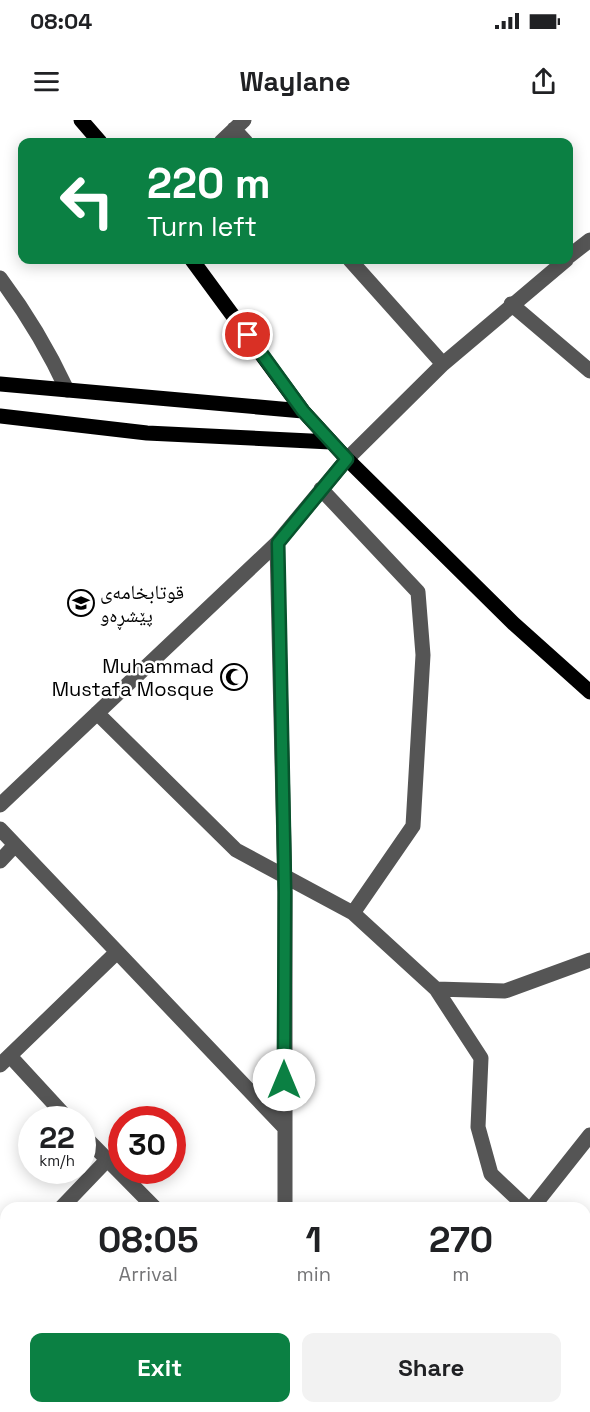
<!DOCTYPE html>
<html lang="en">
<head>
<meta charset="utf-8">
<style>
	:root { --surface:#fff; --page:#f2f2f2; --text:#202124; --muted:#757577; --accent:#0b8043 }
	body { margin:0; font-family:"Space Grotesk","Noto Naskh Arabic",sans-serif; background:var(--page); color:var(--text); height:100vh; display:flex; flex-direction:column; font-size:22px; white-space:nowrap }
	* { box-sizing:border-box; margin:0 }
	p { font-size:20px; color:var(--muted) }
	.icon { flex:none; width:33px; height:33px; fill:none; stroke:currentColor; stroke-width:2; stroke-linecap:round; stroke-linejoin:round }
	.map { position:relative; flex:1; overflow:hidden }
	.drawer { position:absolute; left:0px; top:1082px; width:591px; height:212px; display:flex; flex-direction:column; background:var(--surface); border-radius:18px 18px 0 0; box-shadow:0 3px 15px #0003 }
	.drawer>* { flex:none }
	.banner { position:absolute; left:18px; top:18px; width:555px; height:126px; border-radius:12px; box-shadow:0 3px 15px #0003; background:#0b8043; color:#fff; overflow:hidden }
	.speed { position:absolute; left:18px; top:986px; display:flex; gap:12px; font-size:30px; font-weight:700; text-align:center }
	.speed>* { display:grid; place-content:center; width:78px; height:78px; border-radius:50%; background:var(--surface); box-shadow:0 3px 15px #0003; line-height:1 }
	.speed small { font-size:15px; font-weight:400 }
	.speed .limit { border:9px solid #d22; background:#fff; color:#111 }
	.pin { position:absolute; display:grid; place-items:center; width:51px; height:51px; color:#fff; margin:-26px; border:3px solid #fff; border-radius:50%; box-shadow:0 2px 6px #0007 }
	.me { position:absolute; width:66px; margin:-33px; rotate:0deg; stroke-linejoin:round; filter:drop-shadow(0 0 4px #0008) }
	.turn { display:flex; align-items:center; gap:21px; height:126px; padding:0 30px; font-size:27px }
	.turn .icon { width:78px; height:78px; stroke-width:2.5 }
	.turn b { display:block; font-size:42px; line-height:51px }
	.eta { display:flex; justify-content:space-evenly; align-items:center; height:102px; text-align:center }
	.eta b { font-size:36px; font-weight:800; line-height:42px }
	.primary-button { display:flex; gap:12px; margin-top:auto; padding:12px 30px }
	.primary-button a { flex:1; height:69px; border-radius:12px; background:var(--accent); color:#fff; font-size:24px; font-weight:800; line-height:69px; text-align:center }
	.primary-button a+a { background:var(--page); color:var(--text) }
	.status { display:flex; justify-content:space-between; align-items:center; height:42px; padding:0 30px; background:var(--surface); direction:ltr }
	.status svg { height:16px; fill:currentColor }
	header { display:flex; justify-content:space-between; align-items:center; height:78px; padding:0 30px; background:var(--surface); font-size:27px; font-weight:800 }
	.map>svg:first-child { display:block }
	.lines { fill:none; stroke-linecap:round; stroke-linejoin:round }
	.minor { stroke:#555; stroke-width:15 }
	.major { stroke:#000; stroke-width:15 }
	.route-casing { stroke:#07532c; stroke-width:15 }
	.route { stroke:#0b8043; stroke-width:10 }
	.labels { text-anchor:middle; stroke-width:5; stroke-linejoin:round; paint-order:stroke }
	.poi-label { font-size:20px; fill:#000; stroke:#fff; text-anchor:start }
</style>
</head>
<body>
<div class="status"><b>08:04</b><svg viewBox="0 0 49 12"><path d="M0 12V9h3v3zM5 12V6h3v6zM10 12V3h3v9zM15 12V0h3v12zM26 1h20v11H26zM47 4h2v5h-2z"/></svg></div>
<header><svg class="icon" aria-label="menu" viewBox="0 0 24 24"><path d="M4 6h16M4 12h16M4 18h16"/></svg>Waylane<svg class="icon" aria-label="share" viewBox="0 0 24 24"><path d="M12 15V3M7 8l5-5 5 5M5 13v7h14v-7"/></svg></header>
<div class="map">
<svg width="590" height="1292" viewBox="0 0 590 1292">
	<rect width="100%" height="100%" fill="#fff"/>
	<g class="lines">
		<!-- minor -->
		<path class="minor" d="M 234,9 L 246,22
			M 221,22 L 244,0
			M 568,137 L 590,120
			M 350,140 L 443,244
			M 0,158 C 27,194 48,229 67,270
			M 511,184 L 590,251
			M 321,369 L 418,472 L 423,535 L 413,706 L 353,793
			M 277,423 L 285,772 L 285,1088
			M 97,593 L 236,730 L 353,793 L 436,869 L 481,938 L 478,1007 L 491,1054 L 527,1088
			M 0,685 L 277,423 L 347,339 L 443,244 L 566,140
			M 0,709 L 284,1007
			M 0,741 L 15,725
			M 436,869 L 505,871 L 590,840
			M 10,936 L 68,999
			M 0,945 L 117,832
			M 82,1014 L 155,1088
			M 61,1088 L 107,1040
			M 532,1088 L 590,1015
			M 585,1143 L 590,1147
			M 0,1149 L 6,1143
			M 139,1287 L 145,1292
			M 291,1287 L 291,1292
			M 122,1292 L 126,1287"/>
		<!-- major -->
		<path class="major" d="M 81,0 L 100,22
			M 192,140 L 303,291 L 347,339 L 513,503 L 590,572
			M 0,264 L 303,291
			M 0,296 L 147,313 L 331,322"/>
	</g>
	<g class="lines">
		<defs>
			<path id="route" d="M 248,215 L 303,291 L 347,339 L 278,423 L 285,772 L 284,960"/>
		</defs>
		<!-- route casing -->
		<use href="#route" class="route-casing"/>
		<!-- route -->
		<use href="#route" class="route"/>
	</g>
	<!-- icons -->
	<defs>
		<symbol id="school-ring" viewBox="-11 -11 22 22"><circle r="9.5" fill="#fff" stroke="#000" stroke-width="1.5"/><path d="M0-5L7-2L0 1L-7-2ZM-4 1L0 2.5L4 1V4Q0 6-4 4Z" fill="#000"/></symbol>
		<symbol id="mosque-ring" viewBox="-11 -11 22 22"><circle r="9.5" fill="#fff" stroke="#000" stroke-width="1.5"/><path d="M3.5-4.9A6 6 0 1 0 3.5 4.9A5 5 0 1 1 3.5-4.9Z" fill="#000"/></symbol>
	</defs>
	<g fill-rule="evenodd">
		<use href="#school-ring" x="66" y="468" width="30" height="30"/>
		<use href="#mosque-ring" x="219" y="542" width="30" height="30"/>
	</g>
	<g class="labels">
		<!-- poi labels -->
		<g class="poi-label">
			<text x="100" y="479">قوتابخامەی<tspan x="100" dy="23">پێشڕەو</tspan></text>
			<text x="214" y="553" text-anchor="end">Muhammad<tspan x="214" dy="23">Mustafa Mosque</tspan></text>
		</g>
	</g>
</svg>
<div class="speed"><div>22<small>km/h</small></div><div class="limit">30</div></div>
<div class="pin" style="left:248px;top:215px;background:#d93025"><svg class="icon" aria-label="arrive" viewBox="0 0 24 24"><path d="M6 21V4h12l-3 4 3 4H6"/></svg></div>
<svg class="me" style="left:284px;top:960px" viewBox="-20 -20 40 40"><circle r="19" fill="#fff"/><path d="M0-13L10 11 0 6-10 11z" fill="#0b8043"/></svg>
<div class="banner">
<div class="turn"><svg class="icon" aria-label="left" viewBox="0 0 24 24"><path d="M17 20v-9H6M10 6l-5 5 5 5"/></svg><div><b>220 m</b>Turn left</div></div>
</div>
<section class="drawer">
<div class="eta">
<div><b>08:05</b><p>Arrival</p></div>
<div><b>1</b><p>min</p></div>
<div><b>270</b><p>m</p></div>
</div>
<div class="primary-button"><a>Exit</a><a>Share</a></div>
</section>
</div>
</body>
</html>
